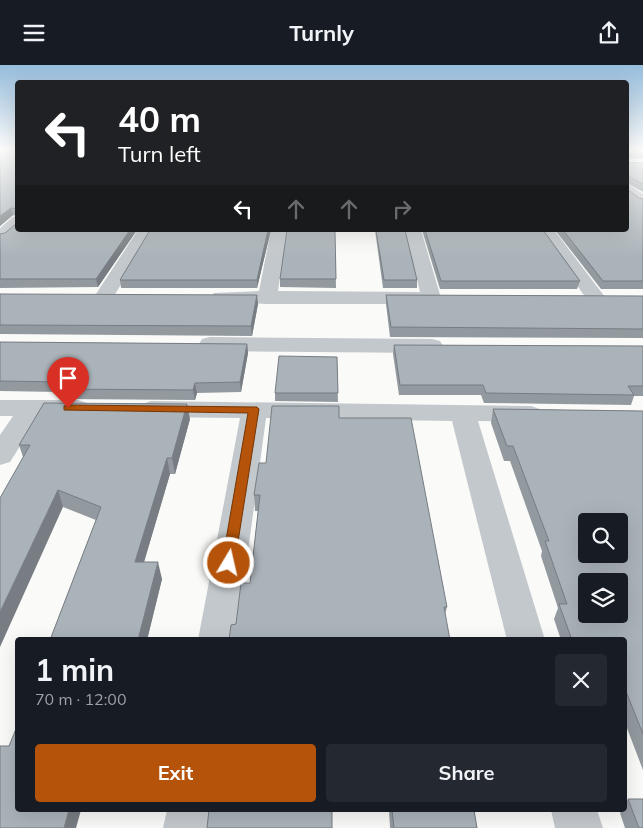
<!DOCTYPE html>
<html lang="en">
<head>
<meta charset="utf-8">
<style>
	:root { --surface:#171b24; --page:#242831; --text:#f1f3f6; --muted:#9ea1a6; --accent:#b45309 }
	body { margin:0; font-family:Mulish,sans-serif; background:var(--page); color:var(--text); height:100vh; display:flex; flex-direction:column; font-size:19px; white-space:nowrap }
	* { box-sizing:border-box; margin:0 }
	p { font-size:16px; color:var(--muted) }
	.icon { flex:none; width:28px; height:28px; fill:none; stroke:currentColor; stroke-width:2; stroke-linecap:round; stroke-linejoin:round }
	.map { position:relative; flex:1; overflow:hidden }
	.drawer { position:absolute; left:15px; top:572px; width:612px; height:175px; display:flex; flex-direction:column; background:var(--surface); border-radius:5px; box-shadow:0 5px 20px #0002 }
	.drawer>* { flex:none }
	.top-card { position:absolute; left:15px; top:15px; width:614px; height:152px; border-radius:5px; box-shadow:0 5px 20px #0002; background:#202124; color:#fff; overflow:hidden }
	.buttons { position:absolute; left:578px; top:448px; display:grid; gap:10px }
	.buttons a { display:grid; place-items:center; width:50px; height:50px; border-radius:5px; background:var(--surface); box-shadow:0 5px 20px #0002; font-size:25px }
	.pin { position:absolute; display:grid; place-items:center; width:42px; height:42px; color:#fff; margin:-51px -21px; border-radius:50% 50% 50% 0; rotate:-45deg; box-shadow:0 0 5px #0007 }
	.pin .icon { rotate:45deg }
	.me { position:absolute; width:55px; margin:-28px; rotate:9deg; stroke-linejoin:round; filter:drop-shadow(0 0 4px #0008) }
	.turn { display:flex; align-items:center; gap:18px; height:105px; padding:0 20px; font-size:22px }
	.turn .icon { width:65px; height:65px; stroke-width:2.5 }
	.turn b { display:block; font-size:35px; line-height:42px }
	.lanes { display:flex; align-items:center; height:48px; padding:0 20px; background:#0003; justify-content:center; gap:25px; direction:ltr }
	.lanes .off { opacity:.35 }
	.round { display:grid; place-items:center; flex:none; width:52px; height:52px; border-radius:5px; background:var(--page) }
	.head { display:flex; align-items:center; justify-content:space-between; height:85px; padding:0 20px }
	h1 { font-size:30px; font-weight:700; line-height:38px }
	.primary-button { display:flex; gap:10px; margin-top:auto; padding:10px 20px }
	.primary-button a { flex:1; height:58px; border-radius:5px; background:var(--accent); color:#fff; font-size:20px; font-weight:700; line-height:58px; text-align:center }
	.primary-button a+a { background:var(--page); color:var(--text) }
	header { display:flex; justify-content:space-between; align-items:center; height:65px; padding:0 20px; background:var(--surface); font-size:22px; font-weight:700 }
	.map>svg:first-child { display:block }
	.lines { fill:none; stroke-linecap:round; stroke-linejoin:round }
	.minor { fill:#c3c8cc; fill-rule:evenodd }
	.wall { fill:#929a9f }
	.shaded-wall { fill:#777d82 }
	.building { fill:#aab3b9; stroke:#777d82; fill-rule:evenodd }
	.route { fill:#b45309; stroke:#753606 }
</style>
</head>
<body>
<header><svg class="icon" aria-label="menu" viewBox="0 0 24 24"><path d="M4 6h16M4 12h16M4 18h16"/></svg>Turnly<svg class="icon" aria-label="share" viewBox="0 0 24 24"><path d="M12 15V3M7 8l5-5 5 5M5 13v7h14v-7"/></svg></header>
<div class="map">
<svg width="643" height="763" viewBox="0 0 643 763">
	<rect width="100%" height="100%" fill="#fafaf8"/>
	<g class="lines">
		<!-- minor -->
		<path class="minor" d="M 626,118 L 643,129 L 643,140 L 638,139 L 626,129 Z
			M 18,151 L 18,164 L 6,174 L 0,176 L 0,163 L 13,152 Z
			M 138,165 L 154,165 L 111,236 L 97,236 L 94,232 Z
			M 271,165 L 287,165 L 278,226 L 420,227 L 405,165 L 421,165 L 441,233 L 438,237 L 431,239 L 267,239 L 214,236 L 211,232 L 214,228 L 259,226 Z
			M 538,165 L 554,165 L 605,232 L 602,236 L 588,236 Z
			M 210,272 L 432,274 L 440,276 L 443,281 L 440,286 L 432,288 L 210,286 L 202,284 L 199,279 L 202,274 Z
			M 0,335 L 78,335 L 87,338 L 91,343 L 87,348 L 78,351 L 39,351 L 10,397 L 0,400 L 0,370 L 13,351 L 0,351 Z
			M 151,336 L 531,341 L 540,344 L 544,349 L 540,354 L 531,357 L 478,356 L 545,575 L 507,575 L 452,356 L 266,353 L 236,575 L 198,575 L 240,353 L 151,352 L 142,349 L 138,344 L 142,339 Z
			M 167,745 L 213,745 L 211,763 L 163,763 Z
			M 551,745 L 597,745 L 603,763 L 555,763 Z"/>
	</g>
	<!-- wall -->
	<path class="wall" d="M 0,85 L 137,165 L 98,222 L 0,223 L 0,169 L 5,168 L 17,158 L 17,151 L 13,150 L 0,161 Z
		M 626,85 L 643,85 L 643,94 L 626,93 L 626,97 L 643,98 L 643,127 L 627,118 L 627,124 L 639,133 L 643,134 L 643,224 L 601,224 L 555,165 L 626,165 Z
		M 271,165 L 257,223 L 121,223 L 120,215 Z
		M 335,165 L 336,223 L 280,222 L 280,214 Z
		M 375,165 L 405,165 L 417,215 L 417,223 L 383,223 Z
		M 422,165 L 543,165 L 580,216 L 577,224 L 440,224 Z
		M 0,229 L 258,239 L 252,271 L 0,269 Z
		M 386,230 L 643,231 L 643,273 L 390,272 L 386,239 Z
		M 0,277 L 247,279 L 248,288 L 241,327 L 197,328 L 195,335 L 60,334 L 58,327 L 0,326 Z
		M 394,280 L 643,281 L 643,331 L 634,331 L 631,340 L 484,338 L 481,330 L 399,330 L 393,289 Z
		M 337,292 L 338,337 L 275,336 L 275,328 Z
		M 493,344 L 643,346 L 643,705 L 625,658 L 625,575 L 561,575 L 554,554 L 558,543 L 541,491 L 542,486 L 510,396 L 504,396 L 491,358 Z
		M 339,353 L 447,542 L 445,549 L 236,559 L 250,518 L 258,446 L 255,446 L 254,430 L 266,398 Z
		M 190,354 L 175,409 L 170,409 L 144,497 L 162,514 L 147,575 L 50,575 L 96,455 L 63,442 L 23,392 L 19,380 Z
		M 628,734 L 643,763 L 625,763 L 620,748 L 622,745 L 625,745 L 625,739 Z
		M 389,745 L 474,745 L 477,763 L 390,763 Z"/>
	<!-- shaded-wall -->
	<path class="shaded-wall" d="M 11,143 L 13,150 L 0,161 L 0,151 Z
		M 130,165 L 137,165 L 98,222 L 96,214 Z
		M 268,165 L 271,165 L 257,223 L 257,215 Z
		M 257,230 L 258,239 L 252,271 L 251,261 Z
		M 247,279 L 248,288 L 241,327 L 240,317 Z
		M 195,318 L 197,328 L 195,335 L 193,325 Z
		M 187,339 L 190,354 L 175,409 L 172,393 Z
		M 167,393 L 170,409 L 139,514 L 135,497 Z
		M 58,425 L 63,442 L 0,582 L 0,547 Z
		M 158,497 L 162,514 L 147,575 L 138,575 Z
		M 69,745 L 81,745 L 76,763 L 64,763 Z"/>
	<!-- building -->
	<path class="building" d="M 0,85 L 18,85 L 18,144 L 11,143 L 0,151 Z
		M 626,85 L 643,85 L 643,87 L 626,87 L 626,97 L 643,98 L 643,119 L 626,110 L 627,124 L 639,133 L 643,134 L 643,216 L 603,216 L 563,165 L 626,165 Z
		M 18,149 L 18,165 L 130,165 L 96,214 L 0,214 L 0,169 L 5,168 L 17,158 Z
		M 150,165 L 268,165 L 257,215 L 120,215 Z
		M 287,165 L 335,165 L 336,214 L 280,214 Z
		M 376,165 L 405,165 L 417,215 L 384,215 Z
		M 425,165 L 543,165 L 580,216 L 441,216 Z
		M 0,229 L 257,230 L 251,261 L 0,260 Z
		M 386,230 L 643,231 L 643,264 L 391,262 Z
		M 0,277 L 247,279 L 240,317 L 195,318 L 193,325 L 57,324 L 61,317 L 0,316 Z
		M 394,280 L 643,281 L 643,321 L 628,321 L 634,330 L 486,328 L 483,320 L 400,320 Z
		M 279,291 L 337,292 L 338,328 L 275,328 Z
		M 44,338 L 187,339 L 172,393 L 167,393 L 135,497 L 158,497 L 138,575 L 50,575 L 101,442 L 58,425 L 0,547 L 0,433 L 30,380 L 19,380 Z
		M 272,341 L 339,341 L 339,353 L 411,353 L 447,542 L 444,542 L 450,575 L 229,575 L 231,560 L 236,559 L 241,518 L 250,518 L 260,430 L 254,430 L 259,398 L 266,398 Z
		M 493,344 L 643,346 L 643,669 L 625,624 L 625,575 L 572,575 L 559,539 L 567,539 L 545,476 L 549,476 L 513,381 L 507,381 ZM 586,456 L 619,456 L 619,489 L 586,489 ZM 586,516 L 619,516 L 619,549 L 586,549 Z
		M 18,659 L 18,745 L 69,745 L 64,763 L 0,763 L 0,681 L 9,681 Z
		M 628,734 L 643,734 L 643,763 L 639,763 Z
		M 209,745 L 332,745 L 332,763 L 207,763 Z
		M 392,745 L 474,745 L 477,763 L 394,763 Z"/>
	<!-- sky -->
	<linearGradient id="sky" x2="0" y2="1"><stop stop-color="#96bcdc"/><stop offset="0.44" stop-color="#fdfdfc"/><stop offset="1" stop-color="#fdfdfc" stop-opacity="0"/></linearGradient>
	<rect width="643" height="192" fill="url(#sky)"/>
	<!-- route -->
	<path class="route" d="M 68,340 L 257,342 L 259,344 L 234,502 L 229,503 L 222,498 L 248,348 L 64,345 L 64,341 Z"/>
</svg>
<div class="buttons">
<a><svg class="icon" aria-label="search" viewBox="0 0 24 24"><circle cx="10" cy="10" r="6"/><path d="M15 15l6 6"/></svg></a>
<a><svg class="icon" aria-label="layers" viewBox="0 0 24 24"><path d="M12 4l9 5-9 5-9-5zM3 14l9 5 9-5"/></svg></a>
</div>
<div class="pin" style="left:68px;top:343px;background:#d93025"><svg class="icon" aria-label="arrive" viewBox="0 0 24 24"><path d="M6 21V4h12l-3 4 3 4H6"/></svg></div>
<svg class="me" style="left:229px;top:498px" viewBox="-20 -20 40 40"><circle r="17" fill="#b45309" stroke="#fff" stroke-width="3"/><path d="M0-11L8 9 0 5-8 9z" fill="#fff"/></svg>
<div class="top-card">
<div class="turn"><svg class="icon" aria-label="left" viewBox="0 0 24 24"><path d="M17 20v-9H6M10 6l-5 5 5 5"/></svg><div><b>40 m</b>Turn left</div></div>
<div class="lanes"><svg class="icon" aria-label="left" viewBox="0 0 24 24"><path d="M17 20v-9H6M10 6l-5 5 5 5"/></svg><svg class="icon off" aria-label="ahead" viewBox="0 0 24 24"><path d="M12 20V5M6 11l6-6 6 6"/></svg><svg class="icon off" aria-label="ahead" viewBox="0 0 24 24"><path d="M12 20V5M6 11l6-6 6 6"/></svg><svg class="icon off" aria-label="right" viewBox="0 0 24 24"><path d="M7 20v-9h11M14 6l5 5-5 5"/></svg></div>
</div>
<section class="drawer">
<div class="head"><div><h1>1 min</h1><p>70 m · 12:00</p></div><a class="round"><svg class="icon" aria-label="close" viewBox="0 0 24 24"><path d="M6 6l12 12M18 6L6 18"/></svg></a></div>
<div class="primary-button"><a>Exit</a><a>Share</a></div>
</section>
</div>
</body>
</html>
